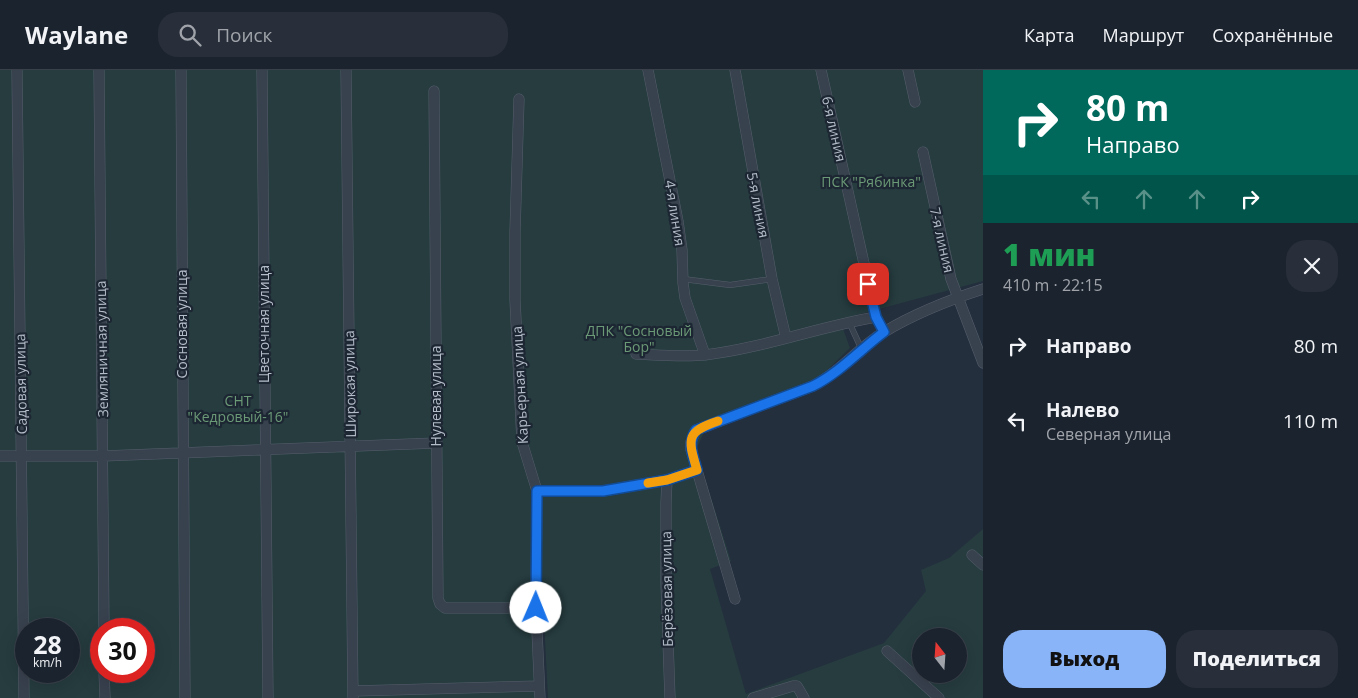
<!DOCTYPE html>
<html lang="ru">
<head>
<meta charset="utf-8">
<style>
	:root { --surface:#1b232e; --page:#282f3a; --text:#f1f3f6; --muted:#a0a4aa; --line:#39404a; --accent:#8ab4f8 }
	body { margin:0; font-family:"Open Sans",sans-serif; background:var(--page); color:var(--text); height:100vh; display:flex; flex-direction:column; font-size:19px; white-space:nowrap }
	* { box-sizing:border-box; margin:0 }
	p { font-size:16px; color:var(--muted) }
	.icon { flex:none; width:28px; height:28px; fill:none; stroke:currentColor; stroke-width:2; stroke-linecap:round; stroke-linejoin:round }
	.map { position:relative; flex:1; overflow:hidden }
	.drawer { display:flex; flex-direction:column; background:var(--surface); width:375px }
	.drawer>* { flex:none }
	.banner { background:#00695c; color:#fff; overflow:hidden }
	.needle { width:32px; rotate:343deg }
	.tools { position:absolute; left:912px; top:558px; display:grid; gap:10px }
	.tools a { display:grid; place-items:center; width:55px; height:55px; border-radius:50%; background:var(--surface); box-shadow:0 5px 20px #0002,0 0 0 1px var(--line); font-size:25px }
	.speed { position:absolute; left:15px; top:548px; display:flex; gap:10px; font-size:25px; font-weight:700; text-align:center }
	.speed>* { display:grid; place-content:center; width:65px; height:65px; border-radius:50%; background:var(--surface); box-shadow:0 5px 20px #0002,0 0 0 1px var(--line); line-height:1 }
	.speed small { font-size:12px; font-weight:400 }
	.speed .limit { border:8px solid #d22; background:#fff; color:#111 }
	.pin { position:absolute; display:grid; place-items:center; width:42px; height:42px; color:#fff; margin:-21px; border-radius:10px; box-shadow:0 2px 8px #0006 }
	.me { position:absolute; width:55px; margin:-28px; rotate:1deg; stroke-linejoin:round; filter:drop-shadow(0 0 4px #0008) }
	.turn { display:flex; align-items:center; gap:18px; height:105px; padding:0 20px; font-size:22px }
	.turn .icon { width:65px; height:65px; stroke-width:2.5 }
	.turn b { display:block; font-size:35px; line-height:42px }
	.lanes { display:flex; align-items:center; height:48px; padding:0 20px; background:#0003; justify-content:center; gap:25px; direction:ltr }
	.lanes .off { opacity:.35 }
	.round { display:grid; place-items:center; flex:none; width:52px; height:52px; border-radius:20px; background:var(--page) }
	.summary { display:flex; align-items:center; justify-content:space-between; height:85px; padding:0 20px }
	h1 { font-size:30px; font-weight:800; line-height:38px; color:#1e9e55 }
	.cta { display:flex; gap:10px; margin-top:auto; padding:10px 20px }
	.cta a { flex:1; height:58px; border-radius:20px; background:var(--accent); color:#111; font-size:20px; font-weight:800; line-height:58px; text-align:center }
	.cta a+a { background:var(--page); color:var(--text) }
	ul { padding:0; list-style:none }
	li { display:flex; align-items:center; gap:15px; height:75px; padding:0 20px }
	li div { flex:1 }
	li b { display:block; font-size:19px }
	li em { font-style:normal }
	header { display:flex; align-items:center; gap:30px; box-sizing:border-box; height:70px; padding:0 25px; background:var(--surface); border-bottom:1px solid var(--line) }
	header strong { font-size:24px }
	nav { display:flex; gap:28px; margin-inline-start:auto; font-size:18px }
	.search { width:350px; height:45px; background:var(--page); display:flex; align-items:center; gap:12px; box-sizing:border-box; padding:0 18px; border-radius:20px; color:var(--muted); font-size:19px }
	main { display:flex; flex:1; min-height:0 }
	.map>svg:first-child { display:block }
	.green { fill:#263c3f; fill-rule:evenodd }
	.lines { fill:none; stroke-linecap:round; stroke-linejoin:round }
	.service-casing { stroke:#565f6c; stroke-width:6 }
	.minor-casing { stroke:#565f6c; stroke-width:11 }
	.service { stroke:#38414e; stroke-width:5 }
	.minor { stroke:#38414e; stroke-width:10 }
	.route-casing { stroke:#114b97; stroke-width:12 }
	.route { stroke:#1a73e8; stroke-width:9 }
	.slow { stroke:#f59e0b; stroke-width:9 }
	.labels { text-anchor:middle; stroke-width:4.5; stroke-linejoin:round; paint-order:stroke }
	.street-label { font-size:14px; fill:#b4bcc9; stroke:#1d2633 }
	.park-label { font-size:14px; fill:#6b9a76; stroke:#1d2633 }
</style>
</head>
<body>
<header>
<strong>Waylane</strong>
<div class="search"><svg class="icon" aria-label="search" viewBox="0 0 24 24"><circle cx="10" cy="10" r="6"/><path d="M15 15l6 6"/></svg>Поиск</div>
<nav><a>Карта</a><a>Маршрут</a><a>Сохранённые</a></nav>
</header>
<main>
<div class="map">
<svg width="983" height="628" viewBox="0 0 983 628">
	<rect width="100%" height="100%" fill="#242f3e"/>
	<!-- green -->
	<path class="green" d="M 0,0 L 983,0 L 983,211 L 790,263 L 777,208 L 783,272 L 842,256 L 850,278 L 821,306 L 786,323 L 787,331 L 705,360 L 696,380 L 731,491 L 710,499 L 746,624 L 884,573 L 926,521 L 921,500 L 949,488 L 983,459 L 983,628 L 548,628 L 543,531 L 530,533 L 537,628 L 0,628 ZM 26,559 L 69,559 L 69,601 L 26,601 ZM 101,559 L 144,559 L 144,601 L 101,601 ZM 921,566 L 959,566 L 959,604 L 921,604 Z"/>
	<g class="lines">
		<defs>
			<path id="service" d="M 683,209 L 730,215 L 772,209
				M 849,252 L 861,278"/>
			<path id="minor" d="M 17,0 L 24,628
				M 99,0 L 104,559
				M 181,0 L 185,628
				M 262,0 L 268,628
				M 346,0 L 353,628
				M 648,0 L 678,151 L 682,180 L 683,213 L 685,228 L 705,285
				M 735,0 L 772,209 L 786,268
				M 821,0 L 873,234 L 876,247 L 884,262
				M 908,0 L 915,32
				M 434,21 L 438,528 L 440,534 L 445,538 L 536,538
				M 519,29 L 515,162 L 515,230 L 522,372 L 537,421 L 536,538 L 540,628
				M 923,82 L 951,209 L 983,293
				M 636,284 C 659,285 682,287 705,285 C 763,278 818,257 876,247
				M 0,386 L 103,386 L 436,373
				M 667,410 L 666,433 L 666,513 L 670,628
				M 537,421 L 603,421 L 667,410 L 697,400
				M 972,485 L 983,495
				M 735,529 L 691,380 L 691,372 L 696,360 L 813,316 C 839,303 858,278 884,262 C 914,244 949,230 983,219
				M 887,581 L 939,628
				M 104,601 L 105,628
				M 353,621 L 539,616
				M 753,628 L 793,616 L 797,616 L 804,628"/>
		</defs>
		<!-- service casing -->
		<use href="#service" class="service-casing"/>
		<!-- minor casing -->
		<use href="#minor" class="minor-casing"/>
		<!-- service -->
		<use href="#service" class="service"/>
		<!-- minor -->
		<use href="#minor" class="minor"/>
	</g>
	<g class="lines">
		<defs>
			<path id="route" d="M 536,538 L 537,421 L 603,421 L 667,410 L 697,400 C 693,385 687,374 696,360 L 813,316 C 839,303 860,280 884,262 L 876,247 L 868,214"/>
		</defs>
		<!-- route casing -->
		<use href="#route" class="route-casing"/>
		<!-- route -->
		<use href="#route" class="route"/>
		<!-- slow -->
		<path class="slow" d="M 648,413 L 667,410 L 697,400 C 688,369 685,362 718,351"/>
	</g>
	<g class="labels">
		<!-- street labels -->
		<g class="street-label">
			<text transform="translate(834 59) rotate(77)" y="5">6-я линия</text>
			<text transform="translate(758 135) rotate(79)" y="5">5-я линия</text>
			<text transform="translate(675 143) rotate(81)" y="5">4-я линия</text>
			<text transform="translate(942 170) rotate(77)" y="5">7-я линия</text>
			<text transform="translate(182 254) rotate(-90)" y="5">Сосновая улица</text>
			<text transform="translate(264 254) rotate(-90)" y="5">Цветочная улица</text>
			<text transform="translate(102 279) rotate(-91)" y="5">Земляничная улица</text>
			<text transform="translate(21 314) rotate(-91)" y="5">Садовая улица</text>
			<text transform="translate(350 314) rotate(-91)" y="5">Широкая улица</text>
			<text transform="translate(520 315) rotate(-93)" y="5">Карьерная улица</text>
			<text transform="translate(436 326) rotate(-90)" y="5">Нулевая улица</text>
			<text transform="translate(667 519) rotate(-91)" y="5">Берёзовая улица</text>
		</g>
		<!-- park labels -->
		<g class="park-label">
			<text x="871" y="117">ПСК "Рябинка"</text>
			<text x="639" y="266">ДПК "Сосновый<tspan x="639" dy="16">Бор"</tspan></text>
			<text x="238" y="336">СНТ<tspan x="238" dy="16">"Кедровый-16"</tspan></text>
		</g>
	</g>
</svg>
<div class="tools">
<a><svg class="needle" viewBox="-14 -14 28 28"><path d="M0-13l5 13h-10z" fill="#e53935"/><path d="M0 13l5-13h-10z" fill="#a0a4aa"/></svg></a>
</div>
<div class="speed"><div>28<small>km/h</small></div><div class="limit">30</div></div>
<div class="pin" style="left:868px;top:214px;background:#d93025"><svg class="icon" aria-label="arrive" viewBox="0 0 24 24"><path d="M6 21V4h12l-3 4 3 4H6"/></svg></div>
<svg class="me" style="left:536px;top:538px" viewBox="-20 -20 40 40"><circle r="19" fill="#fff"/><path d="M0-13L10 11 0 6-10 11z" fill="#1a73e8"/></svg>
</div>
<section class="drawer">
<div class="banner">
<div class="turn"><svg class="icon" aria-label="right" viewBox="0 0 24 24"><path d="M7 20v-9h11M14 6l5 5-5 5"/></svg><div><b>80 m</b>Направо</div></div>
<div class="lanes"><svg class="icon off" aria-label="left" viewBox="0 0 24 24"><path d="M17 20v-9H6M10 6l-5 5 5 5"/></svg><svg class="icon off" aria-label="ahead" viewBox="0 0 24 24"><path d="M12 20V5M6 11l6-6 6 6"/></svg><svg class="icon off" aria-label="ahead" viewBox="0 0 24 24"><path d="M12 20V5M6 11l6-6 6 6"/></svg><svg class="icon" aria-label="right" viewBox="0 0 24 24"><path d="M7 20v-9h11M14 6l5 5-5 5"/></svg></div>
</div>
<div class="summary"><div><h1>1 мин</h1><p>410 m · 22:15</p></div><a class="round"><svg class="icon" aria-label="close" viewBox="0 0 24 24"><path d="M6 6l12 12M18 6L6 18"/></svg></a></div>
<ul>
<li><svg class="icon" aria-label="right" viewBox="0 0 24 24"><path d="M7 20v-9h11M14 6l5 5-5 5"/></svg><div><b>Направо</b></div><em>80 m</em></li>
<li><svg class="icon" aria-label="left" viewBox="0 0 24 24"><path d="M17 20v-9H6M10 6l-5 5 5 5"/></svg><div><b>Налево</b><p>Северная улица</p></div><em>110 m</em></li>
</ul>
<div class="cta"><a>Выход</a><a>Поделиться</a></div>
</section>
</main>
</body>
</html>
